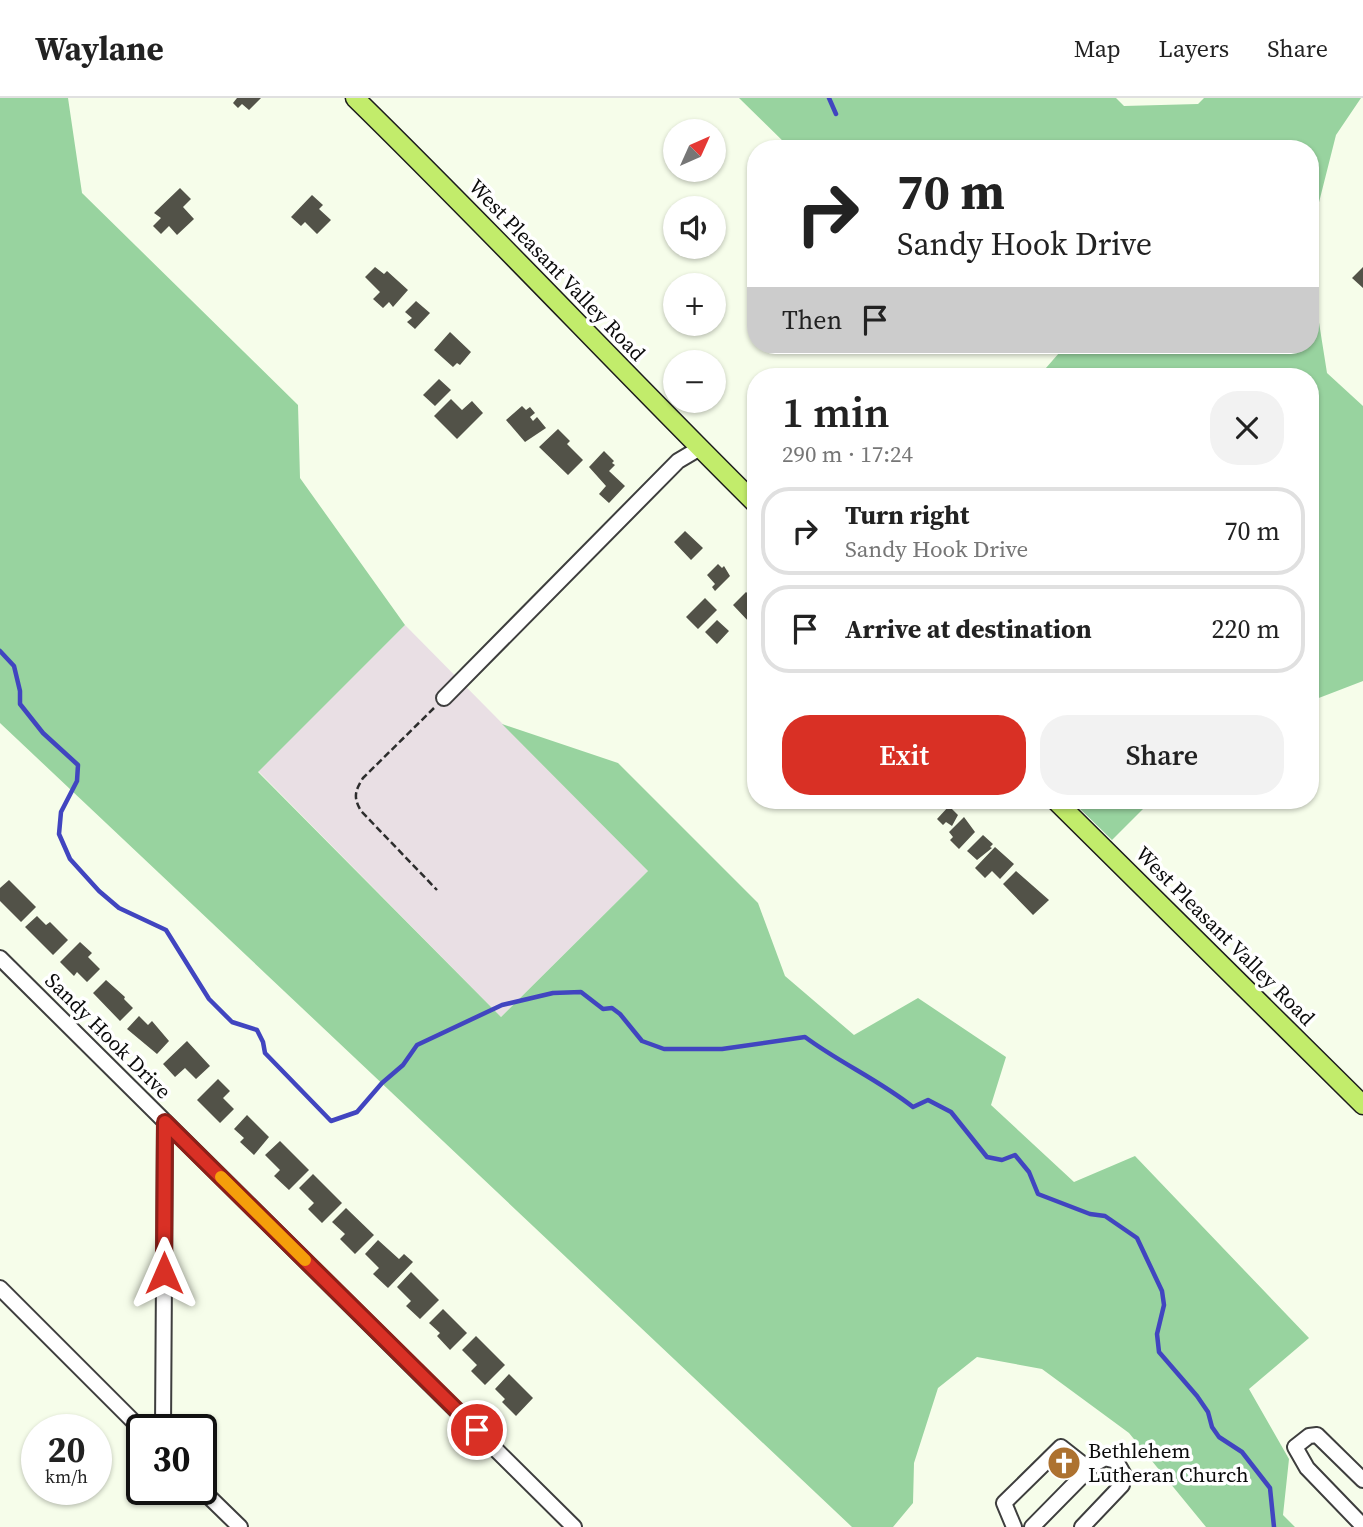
<!DOCTYPE html>
<html lang="en">
<head>
<meta charset="utf-8">
<style>
	:root { --surface:#fff; --page:#f2f2f2; --text:#222; --muted:#767676; --line:#e0e0e0; --accent:#d93025 }
	body { margin:0; font-family:"Source Serif 4",serif; background:var(--page); color:var(--text); height:100vh; display:flex; flex-direction:column; font-size:26px; white-space:nowrap }
	* { box-sizing:border-box; margin:0 }
	p { font-size:23px; color:var(--muted) }
	.icon { flex:none; width:38px; height:38px; fill:none; stroke:currentColor; stroke-width:2; stroke-linecap:round; stroke-linejoin:round }
	.map { position:relative; flex:1; overflow:hidden }
	.details { position:absolute; left:747px; top:270px; width:572px; height:441px; display:flex; flex-direction:column; background:var(--surface); border-radius:28px; box-shadow:0 2px 5px #0004 }
	.details>* { flex:none }
	.hud { position:absolute; left:747px; top:42px; width:572px; height:214px; border-radius:28px; box-shadow:0 2px 5px #0004; background:#fff; color:var(--text); overflow:hidden }
	.needle { width:46px; rotate:45deg }
	.tools { position:absolute; left:663px; top:21px; display:grid; gap:14px }
	.tools a { display:grid; place-items:center; width:63px; height:63px; border-radius:50%; background:var(--surface); box-shadow:0 2px 5px #0004; font-size:35px }
	.speed { position:absolute; left:21px; top:1316px; display:flex; gap:14px; font-size:35px; font-weight:700; text-align:center }
	.speed>* { display:grid; place-content:center; width:91px; height:91px; border-radius:50%; background:var(--surface); box-shadow:0 2px 5px #0004; line-height:1 }
	.speed small { font-size:18px; font-weight:400 }
	.speed .limit { border:4px solid #111; border-radius:10px; background:#fff; color:#111 }
	.pin { position:absolute; display:grid; place-items:center; width:60px; height:60px; color:#fff; margin:-30px; border:4px solid #fff; border-radius:50%; box-shadow:0 2px 7px #0007 }
	.me { position:absolute; width:77px; margin:-38px; rotate:0deg; stroke-linejoin:round; filter:drop-shadow(0 0 5px #0008) }
	.turn { display:flex; align-items:center; gap:24px; height:147px; padding:0 35px; font-size:32px }
	.turn .icon { width:91px; height:91px; stroke-width:2.5 }
	.turn b { display:block; font-size:49px; line-height:60px }
	.then { display:flex; align-items:center; height:66px; padding:0 35px; background:#0003; gap:14px; font-size:26px }
	.round { display:grid; place-items:center; flex:none; width:74px; height:74px; border-radius:28px; background:var(--page) }
	.summary { display:flex; align-items:center; justify-content:space-between; height:119px; padding:0 35px }
	h1 { font-size:42px; font-weight:600; line-height:52px }
	.action { display:flex; gap:14px; margin-top:auto; padding:14px 35px }
	.action a { flex:1; height:80px; border-radius:28px; background:var(--accent); color:#fff; font-size:28px; font-weight:600; line-height:80px; text-align:center }
	.action a+a { background:var(--page); color:var(--text) }
	ul { padding:0; list-style:none }
	li { display:flex; align-items:center; gap:21px; height:88px; margin:0 14px 10px; padding:0 21px; border:4px solid var(--line); border-radius:28px }
	li div { flex:1 }
	li b { display:block; font-size:26px }
	li em { font-style:normal }
	header { display:flex; align-items:center; gap:42px; box-sizing:border-box; height:98px; padding:0 35px; background:var(--surface); border-bottom:2px solid var(--line) }
	header strong { font-size:33px }
	nav { display:flex; gap:38px; margin-inline-start:auto; font-size:24px }
	.map>svg:first-child { display:block }
	.industrial { fill:#e9dfe4 }
	.forest { fill:#98d39f }
	.lines { fill:none; stroke-linecap:round; stroke-linejoin:round }
	.stream { stroke:#4145c0; stroke-width:4.5 }
	.building { fill:#525248 }
	.minor-casing { stroke:#3e3e3e; stroke-width:18 }
	.major-casing { stroke:#1c1c1c; stroke-width:21 }
	.path { stroke:#2d2d2d; stroke-width:2.5; stroke-dasharray:7 3.5; stroke-linecap:butt }
	.minor { stroke:#fff; stroke-width:14 }
	.major { stroke:#c2ec6b; stroke-width:18 }
	.route-casing { stroke:#8d1f18; stroke-width:18 }
	.route { stroke:#d93025; stroke-width:12 }
	.slow { stroke:#f59e0b; stroke-width:12 }
	.labels { text-anchor:middle; stroke-width:7; stroke-linejoin:round; paint-order:stroke }
	.street-label { font-size:21px; fill:#0b0b0b; stroke:#fff }
	.poi-label { font-size:21px; fill:#0b0b0b; stroke:#fff; text-anchor:start }
</style>
</head>
<body>
<header>
<strong>Waylane</strong>
<nav><a>Map</a><a>Layers</a><a>Share</a></nav>
</header>
<div class="map">
<svg width="1363" height="1429" viewBox="0 0 1363 1429">
	<rect width="100%" height="100%" fill="#f6fdea"/>
	<!-- industrial -->
	<path class="industrial" d="M 405,527 L 648,773 L 501,919 L 258,673 Z"/>
	<!-- forest -->
	<path class="forest" d="M 0,0 L 68,0 L 82,95 L 298,307 L 300,380 L 405,527 L 258,674 L 501,919 L 648,773 L 502,626 L 618,665 L 758,805 L 785,878 L 854,937 L 918,900 L 1006,959 L 991,1007 L 1074,1084 L 1135,1058 L 1309,1240 L 1249,1291 L 1289,1361 L 1283,1417 L 1295,1429 L 1206,1429 L 1129,1335 L 1042,1271 L 977,1259 L 938,1290 L 914,1365 L 913,1405 L 893,1429 L 852,1429 L 0,625 Z
		M 739,0 L 1116,0 L 1124,8 L 1198,6 L 1204,0 L 1361,0 L 1336,37 L 1311,136 L 1311,51 L 791,51 Z
		M 1311,174 L 1327,275 L 1363,308 L 1363,583 L 1311,603 L 1311,278 L 1039,278 L 1066,247 L 1311,247 Z
		M 1071,702 L 1152,702 L 1112,742 Z"/>
	<g class="lines">
		<!-- stream -->
		<path class="stream" d="M 829,0 L 836,16
			M 0,553 L 14,568 L 20,593 L 20,606 L 43,635 L 78,667 L 77,683 L 61,714 L 59,736 L 70,761 L 99,793 L 119,810 L 166,832 L 209,901 L 232,924 L 257,932 L 263,944 L 265,955 L 331,1023 L 357,1014 L 382,985 L 403,967 L 417,947 L 502,907 L 553,895 L 581,894 L 603,911 L 612,910 L 620,916 L 642,943 L 664,951 L 722,951 L 805,939 C 840,965 879,982 913,1009 L 928,1002 L 951,1014 L 987,1059 L 1002,1062 L 1015,1057 L 1029,1074 L 1038,1096 L 1090,1116 L 1105,1118 L 1137,1140 L 1162,1193 L 1164,1207 L 1157,1236 L 1159,1254 L 1197,1298 L 1208,1314 L 1212,1329 L 1219,1339 L 1242,1354 L 1270,1390 L 1274,1429"/>
	</g>
	<!-- building -->
	<path class="building" d="M 237,0 L 261,0 L 249,12 L 242,6 L 238,10 L 233,5 Z
		M 180,90 L 191,101 L 183,109 L 194,121 L 177,137 L 169,128 L 161,136 L 153,128 L 161,120 L 154,115 Z
		M 312,97 L 323,107 L 319,111 L 331,122 L 317,136 L 305,124 L 301,128 L 291,119 Z
		M 375,169 L 384,176 L 387,173 L 408,192 L 393,209 L 389,204 L 383,210 L 373,201 L 380,194 L 365,179 Z
		M 1363,169 L 1363,190 L 1352,180 Z
		M 416,203 L 430,215 L 415,231 L 407,224 L 412,220 L 405,214 Z
		M 450,234 L 471,254 L 460,267 L 457,265 L 453,269 L 434,252 Z
		M 439,281 L 451,292 L 435,308 L 423,297 Z
		M 451,301 L 462,312 L 472,303 L 483,315 L 457,341 L 434,318 Z
		M 522,308 L 526,312 L 530,309 L 535,315 L 530,319 L 533,323 L 537,319 L 546,330 L 525,344 L 506,322 Z
		M 558,331 L 570,343 L 567,346 L 583,362 L 568,377 L 539,349 Z
		M 604,353 L 614,363 L 612,365 L 615,367 L 609,373 L 625,388 L 609,405 L 599,396 L 606,388 L 589,369 Z
		M 685,433 L 703,450 L 691,462 L 674,444 Z
		M 718,466 L 722,470 L 724,468 L 730,478 L 715,493 L 712,489 L 715,486 L 707,477 Z
		M 746,494 L 756,503 L 756,519 L 750,525 L 733,507 Z
		M 705,500 L 717,512 L 698,531 L 686,519 Z
		M 717,522 L 729,533 L 717,546 L 705,534 Z
		M 949,708 L 958,717 L 952,728 L 946,724 L 943,727 L 937,721 Z
		M 964,719 L 975,734 L 959,751 L 950,742 L 953,739 L 949,734 Z
		M 983,737 L 993,746 L 990,749 L 992,750 L 977,762 L 967,753 Z
		M 995,749 L 1014,766 L 1000,781 L 992,773 L 985,780 L 975,770 Z
		M 1016,773 L 1049,802 L 1033,817 L 1003,786 Z
		M 9,782 L 36,809 L 21,824 L 0,803 L 0,790 Z
		M 37,818 L 46,827 L 50,824 L 68,842 L 53,857 L 25,829 Z
		M 80,844 L 92,855 L 88,859 L 100,871 L 87,884 L 77,874 L 74,878 L 60,864 Z
		M 106,882 L 125,899 L 124,901 L 133,910 L 120,923 L 93,895 Z
		M 139,918 L 148,927 L 152,923 L 169,943 L 157,956 L 127,931 Z
		M 187,943 L 210,968 L 196,981 L 185,970 L 175,979 L 163,966 Z
		M 218,981 L 230,993 L 223,1000 L 234,1011 L 220,1025 L 197,1002 Z
		M 247,1017 L 269,1039 L 254,1057 L 240,1044 L 244,1040 L 234,1031 Z
		M 280,1043 L 309,1072 L 289,1092 L 274,1078 L 280,1072 L 265,1057 Z
		M 313,1076 L 342,1105 L 322,1125 L 308,1111 L 314,1105 L 299,1090 Z
		M 346,1110 L 374,1137 L 355,1156 L 340,1141 L 345,1136 L 332,1124 Z
		M 378,1142 L 399,1161 L 404,1156 L 413,1164 L 388,1190 L 373,1176 L 379,1170 L 365,1156 Z
		M 411,1174 L 439,1202 L 420,1221 L 406,1208 L 411,1203 L 397,1189 Z
		M 443,1211 L 467,1235 L 450,1252 L 437,1238 L 440,1235 L 429,1225 Z
		M 476,1238 L 505,1267 L 485,1287 L 471,1273 L 477,1267 L 462,1252 Z
		M 509,1276 L 533,1300 L 516,1318 L 502,1304 L 505,1301 L 495,1291 Z"/>
	<g class="lines">
		<defs>
			<path id="minor" d="M 444,600 L 678,363 L 700,350
				M 0,860 L 574,1429
				M 0,1190 L 142,1332
				M 163,1332 L 165,1024
				M 1363,1382 L 1317,1337 L 1309,1338 L 1295,1349 L 1307,1370 L 1363,1428
				M 201,1391 L 240,1429
				M 1014,1429 L 1004,1405 L 1061,1349 L 1089,1371
				M 1032,1429 L 1094,1366 L 1105,1360 L 1116,1363 L 1124,1377 L 1122,1387 L 1082,1429"/>
			<path id="major" d="M 355,0 C 491,133 621,272 756,406
				M 1055,702 L 1363,1007"/>
		</defs>
		<!-- minor casing -->
		<use href="#minor" class="minor-casing"/>
		<!-- major casing -->
		<use href="#major" class="major-casing"/>
		<!-- path -->
		<path class="path" d="M 434,610 L 363,680 C 355,693 353,699 361,713 L 437,792"/>
		<!-- minor -->
		<use href="#minor" class="minor"/>
		<!-- major -->
		<use href="#major" class="major"/>
	</g>
	<g class="lines">
		<defs>
			<path id="route" d="M 164,1175 L 165,1024 L 477,1332"/>
		</defs>
		<!-- route casing -->
		<use href="#route" class="route-casing"/>
		<!-- route -->
		<use href="#route" class="route"/>
		<!-- slow -->
		<path class="slow" d="M 221,1079 L 305,1162"/>
	</g>
	<!-- icons -->
	<defs>
		<symbol id="church-disc" viewBox="-11 -11 22 22"><circle r="9.5" fill="#ad7230" stroke="#fff"/><path d="M-1.2-6h2.4v3.5h3.3v2.4h-3.3V6h-2.4V-.1h-3.3v-2.4h3.3Z" fill="#fff"/></symbol>
	</defs>
	<g fill-rule="evenodd">
		<use href="#church-disc" x="1045" y="1346" width="38" height="38"/>
	</g>
	<g class="labels">
		<!-- street labels -->
		<g class="street-label">
			<text transform="translate(557 172) rotate(46)" y="7">West Pleasant Valley Road</text>
			<text transform="translate(1225 838) rotate(45)" y="7">West Pleasant Valley Road</text>
			<text transform="translate(108 938) rotate(45)" y="7">Sandy Hook Drive</text>
		</g>
		<!-- poi labels -->
		<g class="poi-label">
			<text x="1088" y="1360">Bethlehem<tspan x="1088" dy="24">Lutheran Church</tspan></text>
		</g>
	</g>
</svg>
<div class="tools">
<a><svg class="needle" viewBox="-14 -14 28 28"><path d="M0-13l5 13h-10z" fill="#e53935"/><path d="M0 13l5-13h-10z" fill="#767676"/></svg></a>
<a><svg class="icon" aria-label="sound" viewBox="0 0 24 24"><path d="M4 9h4l5-4v14l-5-4H4zM17 9q2 3 0 6"/></svg></a>
<a>+</a>
<a>−</a>
</div>
<div class="speed"><div>20<small>km/h</small></div><div class="limit">30</div></div>
<div class="pin" style="left:477px;top:1332px;background:#d93025"><svg class="icon" aria-label="arrive" viewBox="0 0 24 24"><path d="M6 21V4h12l-3 4 3 4H6"/></svg></div>
<svg class="me" style="left:164px;top:1175px" viewBox="-20 -20 40 40"><path d="M0-17L14 15 0 8-14 15z" fill="#d93025" stroke="#fff" stroke-width="4"/></svg>
<div class="hud">
<div class="turn"><svg class="icon" aria-label="right" viewBox="0 0 24 24"><path d="M7 20v-9h11M14 6l5 5-5 5"/></svg><div><b>70 m</b>Sandy Hook Drive</div></div>
<div class="then">Then<svg class="icon" aria-label="arrive" viewBox="0 0 24 24"><path d="M6 21V4h12l-3 4 3 4H6"/></svg></div>
</div>
<section class="details">
<div class="summary"><div><h1>1 min</h1><p>290 m · 17:24</p></div><a class="round"><svg class="icon" aria-label="close" viewBox="0 0 24 24"><path d="M6 6l12 12M18 6L6 18"/></svg></a></div>
<ul>
<li><svg class="icon" aria-label="right" viewBox="0 0 24 24"><path d="M7 20v-9h11M14 6l5 5-5 5"/></svg><div><b>Turn right</b><p>Sandy Hook Drive</p></div><em>70 m</em></li>
<li><svg class="icon" aria-label="arrive" viewBox="0 0 24 24"><path d="M6 21V4h12l-3 4 3 4H6"/></svg><div><b>Arrive at destination</b></div><em>220 m</em></li>
</ul>
<div class="action"><a>Exit</a><a>Share</a></div>
</section>
</div>
</body>
</html>
